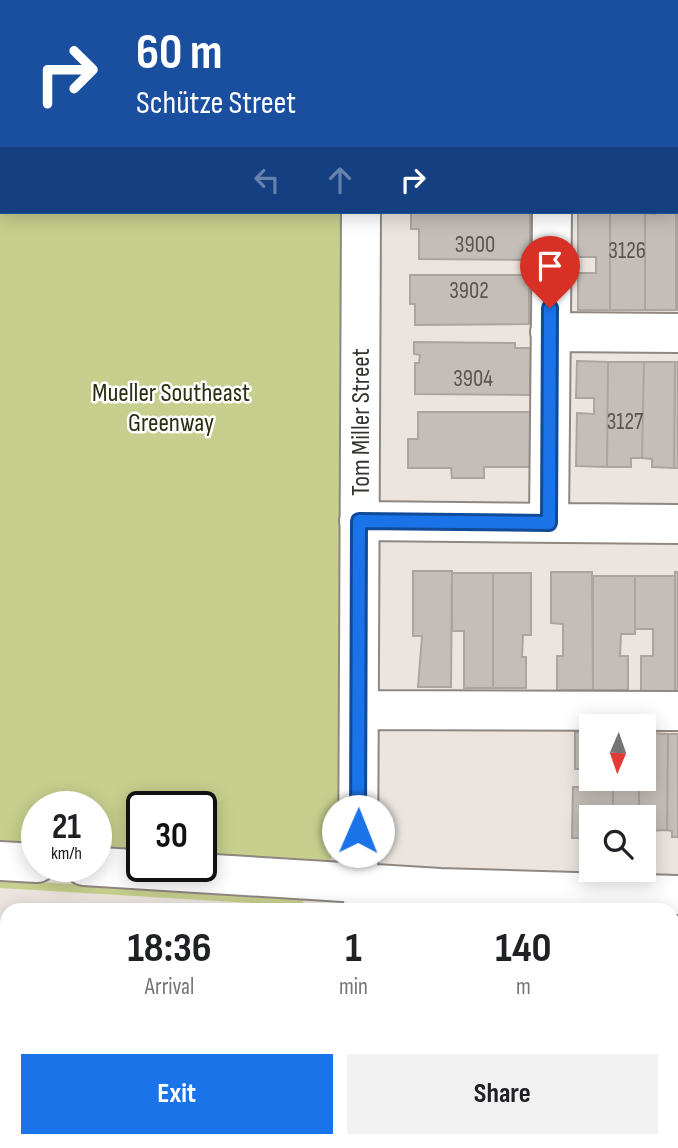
<!DOCTYPE html>
<html lang="en">
<head>
<meta charset="utf-8">
<style>
	:root { --surface:#fff; --page:#f2f2f2; --text:#202124; --muted:#757577; --accent:#1a73e8 }
	body { margin:0; font-family:"Sofia Sans Condensed",sans-serif; background:var(--page); color:var(--text); height:100vh; display:flex; flex-direction:column; font-size:26px; white-space:nowrap }
	* { box-sizing:border-box; margin:0 }
	p { font-size:23px; color:var(--muted) }
	.icon { flex:none; width:38px; height:38px; fill:none; stroke:currentColor; stroke-width:2; stroke-linecap:round; stroke-linejoin:round }
	.map { position:relative; flex:1; overflow:hidden }
	.details { position:absolute; left:0px; top:903px; width:679px; height:245px; display:flex; flex-direction:column; background:var(--surface); border-radius:21px 21px 0 0; box-shadow:0 4px 18px #0003 }
	.details>* { flex:none }
	.guide { position:absolute; left:0px; top:0px; width:679px; height:214px; box-shadow:0 4px 18px #0003; background:#1a4fa0; color:#fff; overflow:hidden }
	.needle { width:46px; rotate:182deg }
	.controls { position:absolute; left:579px; top:714px; display:grid; gap:14px }
	.controls a { display:grid; place-items:center; width:77px; height:77px; border-radius:0px; background:var(--surface); box-shadow:0 4px 18px #0003; font-size:35px }
	.speed { position:absolute; left:21px; top:791px; display:flex; gap:14px; font-size:35px; font-weight:700; text-align:center }
	.speed>* { display:grid; place-content:center; width:91px; height:91px; border-radius:50%; background:var(--surface); box-shadow:0 4px 18px #0003; line-height:1 }
	.speed small { font-size:18px; font-weight:400 }
	.speed .limit { border:4px solid #111; border-radius:10px; background:#fff; color:#111 }
	.pin { position:absolute; display:grid; place-items:center; width:60px; height:60px; color:#fff; margin:-72px -30px; border-radius:50% 50% 50% 0; rotate:-45deg; box-shadow:0 0 7px #0007 }
	.pin .icon { rotate:45deg }
	.me { position:absolute; width:77px; margin:-38px; rotate:1deg; stroke-linejoin:round; filter:drop-shadow(0 0 5px #0008) }
	.turn { display:flex; align-items:center; gap:24px; height:147px; padding:0 21px; font-size:32px }
	.turn .icon { width:91px; height:91px; stroke-width:2.5 }
	.turn b { display:block; font-size:49px; line-height:60px }
	.lanes { display:flex; align-items:center; height:66px; padding:0 21px; background:#0003; justify-content:center; gap:35px; direction:ltr }
	.lanes .off { opacity:.35 }
	.eta { display:flex; justify-content:space-evenly; align-items:center; height:119px; text-align:center }
	.eta b { font-size:42px; font-weight:700; line-height:49px }
	.action { display:flex; gap:14px; margin-top:auto; padding:14px 21px }
	.action a { flex:1; height:80px; border-radius:0px; background:var(--accent); color:#fff; font-size:28px; font-weight:700; line-height:80px; text-align:center }
	.action a+a { background:var(--page); color:var(--text) }
	.map>svg:first-child { display:block }
	.green { fill:#c6cf8d }
	.building { fill:#c5beb8; stroke:#aba49f; stroke-width:2 }
	.lines { fill:none; stroke-linecap:round; stroke-linejoin:round }
	.minor-casing { stroke:#8e8782; stroke-width:42 }
	.minor { stroke:#fff; stroke-width:38 }
	.route-casing { stroke:#114b97; stroke-width:18 }
	.route { stroke:#1a73e8; stroke-width:12 }
	.labels { text-anchor:middle; stroke-width:5; stroke-linejoin:round; paint-order:stroke }
	.number-label { font-size:23px; fill:#595552 }
	.park-label { font-size:26px; fill:#2b2e0f; stroke:#fff }
	.street-label { font-size:26px; fill:#353230; stroke:#fff }
</style>
</head>
<body>
<div class="map">
<svg width="678" height="1148" viewBox="0 0 678 1148">
	<rect width="100%" height="100%" fill="#ece5df"/>
	<!-- green -->
	<path class="green" d="M 0,0 L 346,0 L 2,2 L 2,212 L 343,212 L 339,840 L 330,860 L 314,865 L 201,856 L 201,807 L 142,807 L 142,851 L 96,848 L 96,807 L 37,807 L 37,843 L 0,840 Z
		M 0,880 L 303,897 L 304,898 L 302,906 L 0,888 Z
		M 672,943 L 678,944 L 678,1148 L 377,1148 L 377,1141 L 672,1141 Z"/>
	<!-- building -->
	<path class="building" d="M 420,0 L 533,0 L 420,2 Z
		M 669,0 L 678,0 L 678,94 L 677,2 Z
		M 678,204 L 678,310 L 676,310 L 676,212 Z
		M 411,212 L 530,212 L 530,260 L 419,259 L 419,229 L 411,229 Z
		M 578,212 L 610,212 L 610,310 L 578,310 L 578,273 L 596,273 L 596,257 L 578,257 Z
		M 610,212 L 645,213 L 645,310 L 610,310 Z
		M 655,212 L 676,212 L 676,310 L 645,310 L 645,213 L 655,214 Z
		M 410,275 L 529,275 L 529,324 L 415,325 L 415,304 L 410,304 Z
		M 414,342 L 515,343 L 515,348 L 531,348 L 530,395 L 415,394 L 415,363 L 419,363 L 420,355 L 414,354 Z
		M 577,361 L 608,362 L 607,467 L 576,466 L 577,413 L 594,414 L 594,398 L 576,398 Z
		M 608,362 L 644,362 L 642,458 L 631,458 L 631,467 L 607,467 Z
		M 644,362 L 675,362 L 674,468 L 652,467 L 652,459 L 642,458 Z
		M 675,362 L 678,362 L 678,468 L 674,468 Z
		M 418,412 L 531,412 L 531,467 L 484,467 L 484,478 L 452,478 L 451,468 L 408,468 L 408,439 L 418,439 Z
		M 413,571 L 452,571 L 451,687 L 418,687 L 422,636 L 413,636 Z
		M 551,572 L 592,572 L 593,690 L 557,690 L 557,656 L 563,656 L 563,624 L 551,623 Z
		M 675,572 L 678,572 L 678,691 L 675,691 Z
		M 452,573 L 493,573 L 493,688 L 464,688 L 464,631 L 452,631 Z
		M 493,573 L 531,573 L 531,635 L 523,635 L 522,657 L 526,657 L 526,688 L 493,688 Z
		M 593,576 L 635,576 L 635,634 L 621,634 L 620,656 L 628,656 L 628,690 L 593,690 Z
		M 635,576 L 675,576 L 675,691 L 641,691 L 641,656 L 653,656 L 653,629 L 635,629 Z
		M 575,732 L 592,733 L 592,779 L 613,779 L 613,817 L 592,817 L 592,838 L 572,838 L 573,787 L 589,787 L 589,769 L 575,769 Z
		M 644,733 L 668,734 L 667,830 L 644,831 L 644,817 L 639,817 L 639,779 L 644,779 Z
		M 668,734 L 678,734 L 678,837 L 672,837 L 672,831 L 667,830 Z
		M 613,779 L 639,779 L 639,817 L 613,817 Z
		M 0,978 L 7,979 L 7,1119 L 0,1118 Z
		M 153,1141 L 319,1141 L 319,1148 L 152,1148 Z
		M 528,1141 L 543,1141 L 545,1148 L 530,1148 Z"/>
	<g class="lines">
		<defs>
			<path id="minor" d="M 362,2 L 362,0
				M 554,2 L 554,0
				M 677,141 L 678,141
				M 361,212 L 358,884 L 367,910
				M 550,332 L 678,333
				M 359,521 L 678,524
				M 549,523 L 552,212
				M 359,710 L 678,711
				M 0,861 L 37,863
				M 84,866 L 440,888 L 678,895
				M 356,1148 L 356,1141"/>
		</defs>
		<!-- minor casing -->
		<use href="#minor" class="minor-casing"/>
		<!-- minor -->
		<use href="#minor" class="minor"/>
	</g>
	<g class="lines">
		<defs>
			<path id="route" d="M 358,831 L 359,521 L 549,523 L 550,308"/>
		</defs>
		<!-- route casing -->
		<use href="#route" class="route-casing"/>
		<!-- route -->
		<use href="#route" class="route"/>
	</g>
	<g class="labels">
		<!-- number labels -->
		<g class="number-label">
			<text x="475" y="252">3900</text>
			<text x="627" y="258">3126</text>
			<text x="469" y="298">3902</text>
			<text x="473" y="386">3904</text>
			<text x="625" y="429">3127</text>
		</g>
		<!-- park labels -->
		<g class="park-label">
			<text x="171" y="401">Mueller Southeast<tspan x="171" dy="30">Greenway</tspan></text>
		</g>
		<!-- street labels -->
		<g class="street-label">
			<text transform="translate(360 422) rotate(-90)" y="9">Tom Miller Street</text>
		</g>
	</g>
</svg>
<div class="controls">
<a><svg class="needle" viewBox="-14 -14 28 28"><path d="M0-13l5 13h-10z" fill="#e53935"/><path d="M0 13l5-13h-10z" fill="#757577"/></svg></a>
<a><svg class="icon" aria-label="search" viewBox="0 0 24 24"><circle cx="10" cy="10" r="6"/><path d="M15 15l6 6"/></svg></a>
</div>
<div class="speed"><div>21<small>km/h</small></div><div class="limit">30</div></div>
<div class="pin" style="left:550px;top:308px;background:#d93025"><svg class="icon" aria-label="arrive" viewBox="0 0 24 24"><path d="M6 21V4h12l-3 4 3 4H6"/></svg></div>
<svg class="me" style="left:358px;top:831px" viewBox="-20 -20 40 40"><circle r="19" fill="#fff"/><path d="M0-13L10 11 0 6-10 11z" fill="#1a73e8"/></svg>
<div class="guide">
<div class="turn"><svg class="icon" aria-label="right" viewBox="0 0 24 24"><path d="M7 20v-9h11M14 6l5 5-5 5"/></svg><div><b>60 m</b>Schütze Street</div></div>
<div class="lanes"><svg class="icon off" aria-label="left" viewBox="0 0 24 24"><path d="M17 20v-9H6M10 6l-5 5 5 5"/></svg><svg class="icon off" aria-label="ahead" viewBox="0 0 24 24"><path d="M12 20V5M6 11l6-6 6 6"/></svg><svg class="icon" aria-label="right" viewBox="0 0 24 24"><path d="M7 20v-9h11M14 6l5 5-5 5"/></svg></div>
</div>
<section class="details">
<div class="eta">
<div><b>18:36</b><p>Arrival</p></div>
<div><b>1</b><p>min</p></div>
<div><b>140</b><p>m</p></div>
</div>
<div class="action"><a>Exit</a><a>Share</a></div>
</section>
</div>
</body>
</html>
